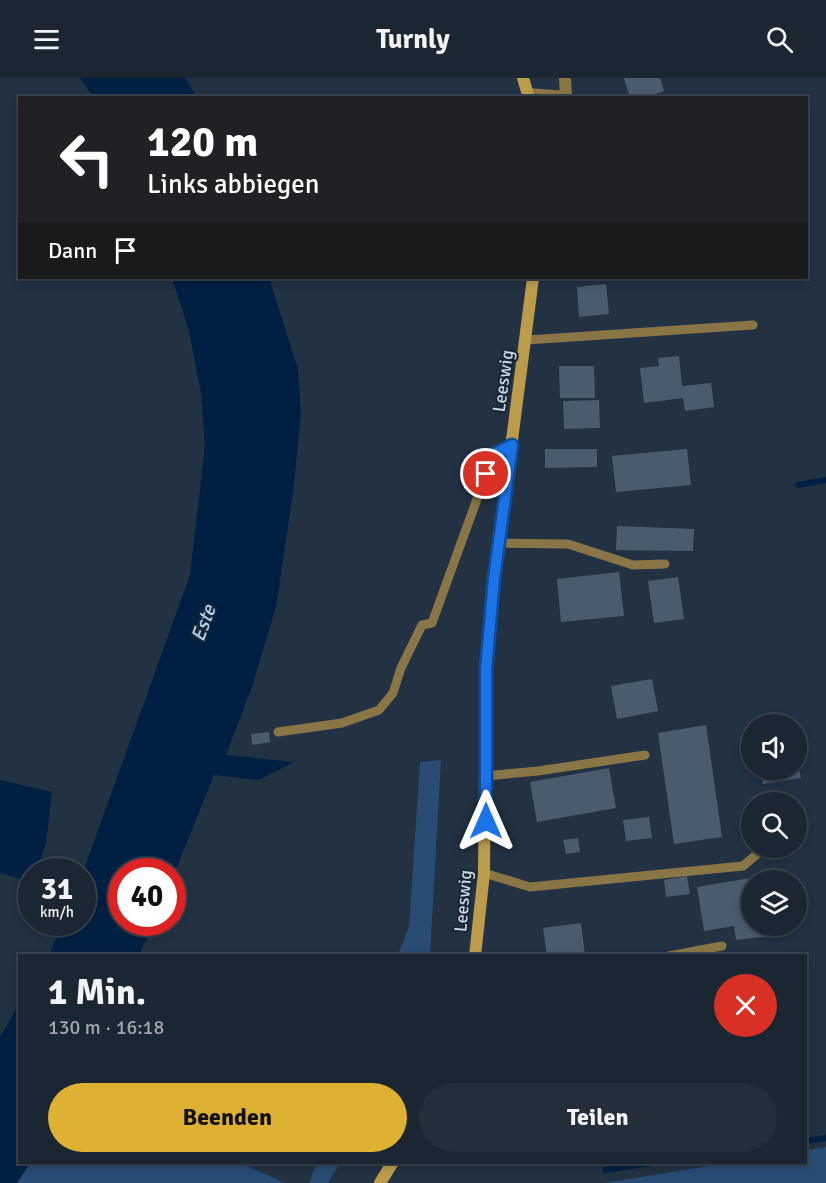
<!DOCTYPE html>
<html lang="de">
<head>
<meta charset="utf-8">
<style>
	:root { --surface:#1a2632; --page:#232e3a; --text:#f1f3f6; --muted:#9fa5ac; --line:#38434d; --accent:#deb133 }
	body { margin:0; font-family:Signika,sans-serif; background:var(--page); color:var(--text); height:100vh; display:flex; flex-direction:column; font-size:22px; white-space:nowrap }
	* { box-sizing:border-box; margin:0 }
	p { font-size:20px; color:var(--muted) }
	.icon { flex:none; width:33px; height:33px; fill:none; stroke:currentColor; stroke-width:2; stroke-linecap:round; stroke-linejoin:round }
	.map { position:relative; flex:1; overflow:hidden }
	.details { position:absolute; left:18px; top:876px; width:789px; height:210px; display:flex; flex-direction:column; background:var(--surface); border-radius:0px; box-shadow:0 3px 9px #0003,0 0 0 2px var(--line) }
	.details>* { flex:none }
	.hud { position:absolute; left:18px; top:18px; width:790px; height:183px; border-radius:0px; box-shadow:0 3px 9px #0003,0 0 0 2px var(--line); background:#202124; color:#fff; overflow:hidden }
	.buttons { position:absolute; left:741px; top:636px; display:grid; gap:12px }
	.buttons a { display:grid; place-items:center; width:66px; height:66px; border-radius:50%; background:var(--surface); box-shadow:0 3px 9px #0003,0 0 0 2px var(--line); font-size:30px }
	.speed { position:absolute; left:18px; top:780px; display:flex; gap:12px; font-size:30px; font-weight:700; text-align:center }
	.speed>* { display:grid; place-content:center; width:78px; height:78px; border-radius:50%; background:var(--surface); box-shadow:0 3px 9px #0003,0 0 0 2px var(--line); line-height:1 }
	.speed small { font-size:15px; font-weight:400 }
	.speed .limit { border:9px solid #d22; background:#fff; color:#111 }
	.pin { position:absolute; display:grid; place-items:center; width:51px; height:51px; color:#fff; margin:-26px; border:3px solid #fff; border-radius:50%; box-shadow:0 2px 6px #0007 }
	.me { position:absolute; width:66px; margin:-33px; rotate:0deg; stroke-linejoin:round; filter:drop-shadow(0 0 4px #0008) }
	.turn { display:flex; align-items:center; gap:21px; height:126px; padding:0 30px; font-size:27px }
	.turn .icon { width:78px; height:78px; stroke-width:2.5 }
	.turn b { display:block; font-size:42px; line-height:51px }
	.then { display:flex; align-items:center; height:57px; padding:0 30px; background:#0003; gap:12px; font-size:22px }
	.round { display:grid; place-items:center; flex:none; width:63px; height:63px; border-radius:32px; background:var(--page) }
	.summary { display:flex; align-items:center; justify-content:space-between; height:102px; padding:0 30px }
	h1 { font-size:36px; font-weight:700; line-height:45px }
	.primary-button { display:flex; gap:12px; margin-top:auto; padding:12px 30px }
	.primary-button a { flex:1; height:69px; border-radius:36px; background:var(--accent); color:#111; font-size:24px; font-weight:700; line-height:69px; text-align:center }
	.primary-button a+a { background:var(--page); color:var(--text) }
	header { display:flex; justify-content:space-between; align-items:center; height:78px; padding:0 30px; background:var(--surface); font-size:27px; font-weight:700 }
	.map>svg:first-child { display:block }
	.green { fill:#284c73 }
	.water { fill:#002043 }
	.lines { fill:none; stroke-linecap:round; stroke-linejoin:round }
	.stream { stroke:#002043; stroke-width:6 }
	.building { fill:#4a5b6d }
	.lane { stroke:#897545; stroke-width:9 }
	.street { stroke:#897545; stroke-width:12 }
	.secondary { stroke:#bb9c4b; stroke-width:12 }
	.route-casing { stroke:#114b97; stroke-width:15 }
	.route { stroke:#1a73e8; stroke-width:10 }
	.labels { text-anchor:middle; stroke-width:4.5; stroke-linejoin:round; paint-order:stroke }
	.street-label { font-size:18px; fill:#cdd7e2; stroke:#182838 }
	.water-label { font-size:20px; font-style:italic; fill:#b9d4f1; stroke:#182838 }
</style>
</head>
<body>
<header><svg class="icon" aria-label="menu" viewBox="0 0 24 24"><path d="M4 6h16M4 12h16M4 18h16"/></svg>Turnly<svg class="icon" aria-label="search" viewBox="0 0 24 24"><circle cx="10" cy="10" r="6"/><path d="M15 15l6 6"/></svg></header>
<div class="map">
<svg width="826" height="1105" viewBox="0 0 826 1105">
	<rect width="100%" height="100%" fill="#223243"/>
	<!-- green -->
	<path class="green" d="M 441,682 L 430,877 L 398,877 L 409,849 L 420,684 Z
		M 826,1069 L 826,1105 L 604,1105 L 728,1085 L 806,1084 L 806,1072 Z
		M 30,1084 L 240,1085 L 285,1105 L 17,1105 Z
		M 317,1084 L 340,1084 L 340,1085 L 328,1105 L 309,1105 Z"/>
	<!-- water -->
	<path class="water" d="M 80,0 L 185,0 L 197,19 L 93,19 Z
		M 172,200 L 269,200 L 298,291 L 301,336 L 293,415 L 276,529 L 252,609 L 226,677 L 294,684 L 259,702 L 214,697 L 173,799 L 172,794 L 122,794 L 122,844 L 154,845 L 139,877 L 49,877 L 62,845 L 82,844 L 83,794 L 190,497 L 205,367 L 201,316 L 189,253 Z
		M 0,702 L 52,714 L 46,765 L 37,793 L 32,794 L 31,804 L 0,795 Z
		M 19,926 L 20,1084 L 30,1085 L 17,1105 L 0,1105 L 0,959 Z"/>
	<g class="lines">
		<!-- stream -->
		<path class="stream" d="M 798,407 L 826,402
			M 806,1063 L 826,1060
			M 605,1092 L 658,1084"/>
	</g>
	<!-- building -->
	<path class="building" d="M 624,0 L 660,0 L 664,13 L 644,20 L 630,20 Z
		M 606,206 L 609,236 L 579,239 L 577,209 Z
		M 679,278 L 682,308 L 711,305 L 714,329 L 685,333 L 683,320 L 644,325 L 640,290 L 659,288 L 658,280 Z
		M 559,288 L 594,288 L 595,320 L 560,320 Z
		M 599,322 L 600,350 L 564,351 L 563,323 Z
		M 545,371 L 597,371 L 597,389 L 545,390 Z
		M 687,371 L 691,407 L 616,414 L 612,378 Z
		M 617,448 L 694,451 L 693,473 L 616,472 Z
		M 619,494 L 624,538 L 561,544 L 557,501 Z
		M 678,499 L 684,541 L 654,545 L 648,503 Z
		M 652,601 L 658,633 L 617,641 L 611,608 Z
		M 706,647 L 722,759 L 674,766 L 658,655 Z
		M 269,654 L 270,664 L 252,667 L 251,656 Z
		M 796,679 L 801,700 L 763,706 L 761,692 L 796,692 Z
		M 609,690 L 616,730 L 537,744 L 530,704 Z
		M 649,739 L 652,760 L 626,763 L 623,742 Z
		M 578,760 L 580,774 L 566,776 L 563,762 Z
		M 687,798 L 690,816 L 666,819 L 664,802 Z
		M 756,799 L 757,802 L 752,802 L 752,848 L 778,848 L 779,857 L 736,862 L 734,848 L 704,853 L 697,809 Z
		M 581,845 L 585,877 L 547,878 L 543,850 Z"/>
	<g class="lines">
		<!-- lane -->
		<path class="lane" d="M 527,262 L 753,247
			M 499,465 L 568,466 L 633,487 L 665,486
			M 278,654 L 342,645 L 379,632 L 393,615 L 401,590 L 422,547 L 432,545 L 493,377 L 512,367
			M 485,698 L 538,693 L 645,677
			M 484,795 L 530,809 L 743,788 L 757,776
			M 669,878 L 722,868"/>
		<!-- street -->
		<path class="street" d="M 565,0 L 566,20
			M 528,16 L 566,19"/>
		<!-- secondary -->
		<path class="secondary" d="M 523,0 L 529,20
			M 475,878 L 484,795 L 486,591 L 494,501 L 533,200
			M 380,1105 L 393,1084"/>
	</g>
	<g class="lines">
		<defs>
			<path id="route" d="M 486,743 L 486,591 L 494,501 L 512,367 L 493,377 L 486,396"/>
		</defs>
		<!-- route casing -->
		<use href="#route" class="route-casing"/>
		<!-- route -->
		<use href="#route" class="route"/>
	</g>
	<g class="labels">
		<!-- street labels -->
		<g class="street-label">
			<text transform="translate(503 303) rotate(-82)" y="6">Leeswig</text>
			<text transform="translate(463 823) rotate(-85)" y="6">Leeswig</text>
		</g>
		<!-- water labels -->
		<g class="water-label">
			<text transform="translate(203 545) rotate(-70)" y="7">Este</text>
		</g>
	</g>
</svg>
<div class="buttons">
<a><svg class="icon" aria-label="sound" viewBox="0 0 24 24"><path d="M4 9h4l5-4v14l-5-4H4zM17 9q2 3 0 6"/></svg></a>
<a><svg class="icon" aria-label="search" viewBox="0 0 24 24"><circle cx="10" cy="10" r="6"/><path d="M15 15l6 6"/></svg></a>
<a><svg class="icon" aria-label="layers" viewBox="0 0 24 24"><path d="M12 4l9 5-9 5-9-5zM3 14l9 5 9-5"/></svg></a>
</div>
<div class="speed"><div>31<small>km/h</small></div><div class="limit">40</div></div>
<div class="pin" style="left:486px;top:396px;background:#d93025"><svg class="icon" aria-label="arrive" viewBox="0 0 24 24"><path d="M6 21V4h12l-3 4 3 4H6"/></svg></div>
<svg class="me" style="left:486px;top:743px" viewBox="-20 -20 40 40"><path d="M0-17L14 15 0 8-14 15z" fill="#1a73e8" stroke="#fff" stroke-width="4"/></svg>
<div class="hud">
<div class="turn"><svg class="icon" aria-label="left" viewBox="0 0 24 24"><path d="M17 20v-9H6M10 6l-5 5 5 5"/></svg><div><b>120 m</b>Links abbiegen</div></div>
<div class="then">Dann<svg class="icon" aria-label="arrive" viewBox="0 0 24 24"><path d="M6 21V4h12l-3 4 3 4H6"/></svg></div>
</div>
<section class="details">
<div class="summary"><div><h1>1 Min.</h1><p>130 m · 16:18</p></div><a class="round" style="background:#d93025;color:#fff"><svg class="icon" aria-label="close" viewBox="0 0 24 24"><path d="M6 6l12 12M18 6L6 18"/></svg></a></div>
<div class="primary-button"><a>Beenden</a><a>Teilen</a></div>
</section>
</div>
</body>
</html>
